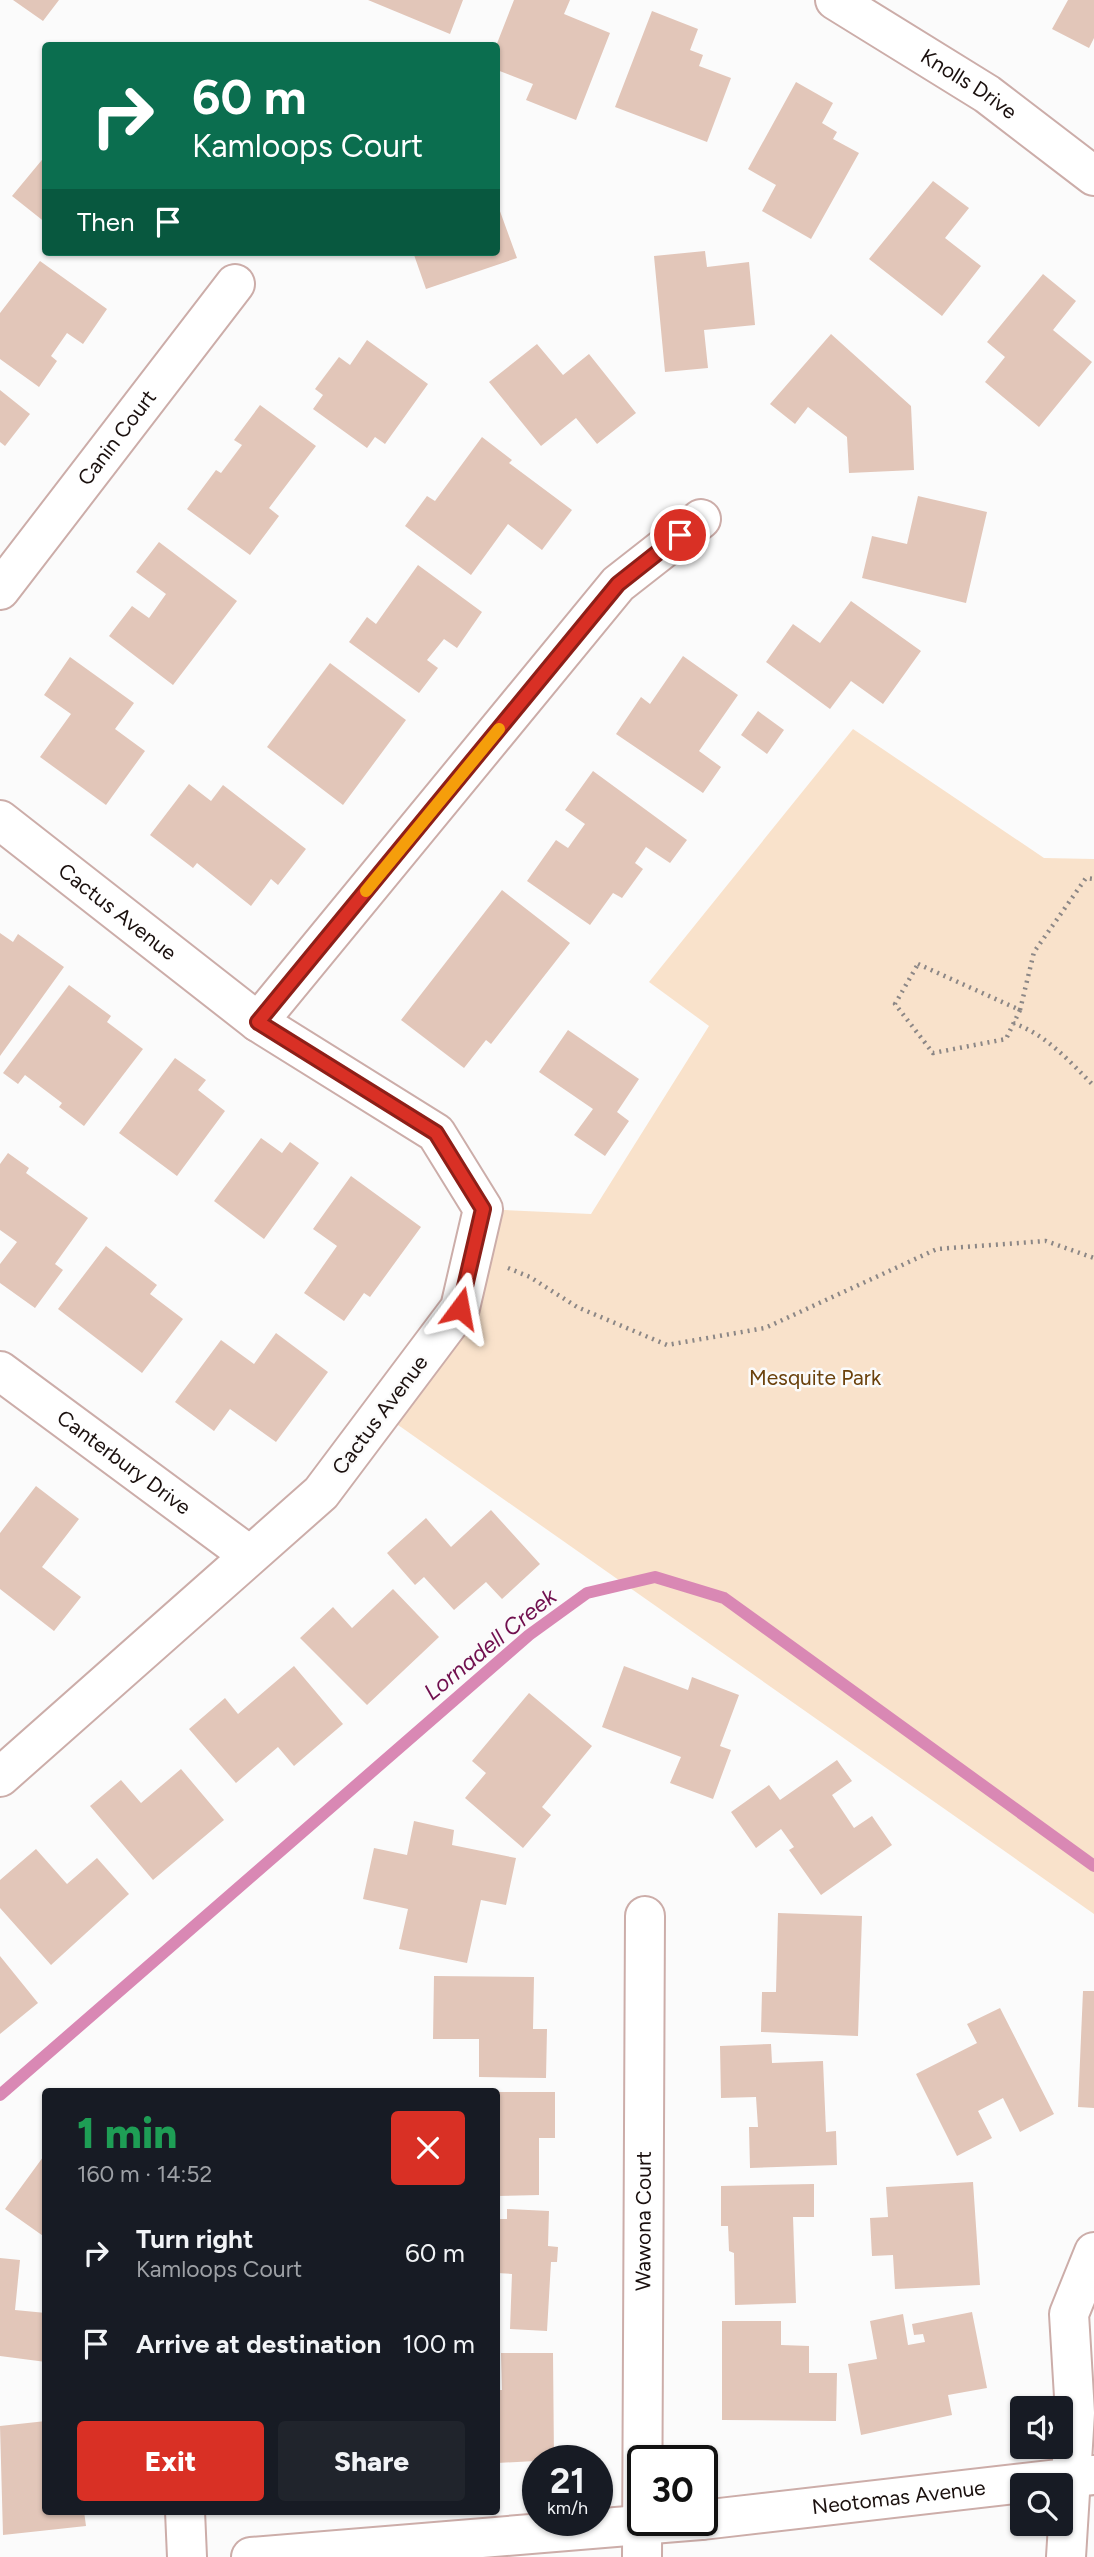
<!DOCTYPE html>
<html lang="en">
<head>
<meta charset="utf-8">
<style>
	:root { --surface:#171b24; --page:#20242c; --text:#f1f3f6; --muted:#9ea1a6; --accent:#d93025 }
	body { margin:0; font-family:Figtree,sans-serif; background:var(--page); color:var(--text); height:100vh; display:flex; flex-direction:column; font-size:26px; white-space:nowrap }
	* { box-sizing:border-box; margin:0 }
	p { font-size:23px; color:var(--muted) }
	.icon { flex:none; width:38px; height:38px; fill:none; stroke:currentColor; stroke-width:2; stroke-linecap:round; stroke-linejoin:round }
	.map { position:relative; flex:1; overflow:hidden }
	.panel { position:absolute; left:42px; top:2088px; width:458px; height:427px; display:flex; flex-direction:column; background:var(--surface); border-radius:7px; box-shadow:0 2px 5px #0004 }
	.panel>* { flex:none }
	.hud { position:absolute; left:42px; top:42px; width:458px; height:214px; border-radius:7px; box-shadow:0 2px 5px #0004; background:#0b6e4f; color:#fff; overflow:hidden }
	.fabs { position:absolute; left:1010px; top:2396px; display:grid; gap:14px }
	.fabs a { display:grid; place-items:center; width:63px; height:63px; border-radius:7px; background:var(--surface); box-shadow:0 2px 5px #0004; font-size:35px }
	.speed { position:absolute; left:522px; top:2445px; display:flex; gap:14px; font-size:35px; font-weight:700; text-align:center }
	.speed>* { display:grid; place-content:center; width:91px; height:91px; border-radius:50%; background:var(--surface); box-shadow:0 2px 5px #0004; line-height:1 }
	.speed small { font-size:18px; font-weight:400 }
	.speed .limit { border:4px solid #111; border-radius:10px; background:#fff; color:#111 }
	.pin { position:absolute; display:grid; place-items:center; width:60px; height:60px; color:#fff; margin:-30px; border:4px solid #fff; border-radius:50%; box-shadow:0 2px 7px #0007 }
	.me { position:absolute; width:77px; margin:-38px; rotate:13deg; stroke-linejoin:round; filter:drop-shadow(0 0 5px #0008) }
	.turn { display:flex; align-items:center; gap:24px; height:147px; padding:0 35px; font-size:32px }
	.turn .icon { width:91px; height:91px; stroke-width:2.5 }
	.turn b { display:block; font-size:49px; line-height:60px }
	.then { display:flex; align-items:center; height:66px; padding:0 35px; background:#0003; gap:14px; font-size:26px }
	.round { display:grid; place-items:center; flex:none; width:74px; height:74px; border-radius:7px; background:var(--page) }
	.overview { display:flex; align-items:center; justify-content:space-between; height:119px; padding:0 35px }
	h1 { font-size:42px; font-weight:800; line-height:52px; color:#1e9e55 }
	.cta { display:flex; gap:14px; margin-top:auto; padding:14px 35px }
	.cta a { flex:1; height:80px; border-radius:7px; background:var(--accent); color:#fff; font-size:28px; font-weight:800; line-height:80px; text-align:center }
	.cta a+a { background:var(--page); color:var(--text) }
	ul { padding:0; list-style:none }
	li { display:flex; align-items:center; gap:21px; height:91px; padding:0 35px }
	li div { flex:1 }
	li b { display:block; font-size:26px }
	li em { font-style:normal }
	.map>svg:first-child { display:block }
	.green { fill:#f9e2cb }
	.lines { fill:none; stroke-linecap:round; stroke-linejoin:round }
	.stream { stroke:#d988b4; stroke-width:12 }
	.building { fill:#e2c6b9 }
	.minor-casing { stroke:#ccada9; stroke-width:42 }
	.path { stroke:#8c8786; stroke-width:4.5; stroke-dasharray:2 5; stroke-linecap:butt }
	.minor { stroke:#fff; stroke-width:38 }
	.route-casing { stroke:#8d1f18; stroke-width:18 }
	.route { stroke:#d93025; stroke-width:12 }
	.slow { stroke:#f59e0b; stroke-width:12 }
	.labels { text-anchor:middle; stroke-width:5; stroke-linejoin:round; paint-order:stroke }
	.street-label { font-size:21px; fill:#1a100e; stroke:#fbfbfb }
	.park-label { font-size:21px; fill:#6b410c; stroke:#fbfbfb }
	.water-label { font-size:23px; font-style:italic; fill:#700f4e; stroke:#fbfbfb }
</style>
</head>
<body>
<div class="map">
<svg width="1094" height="2557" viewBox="0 0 1094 2557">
	<rect width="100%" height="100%" fill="#fbfbfb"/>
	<!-- green -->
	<path class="green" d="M 853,729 L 1044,858 L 1094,859 L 1094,1914 L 381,1413 L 460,1308 L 483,1209 L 591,1214 L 709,1026 L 649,982 Z"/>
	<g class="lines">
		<!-- stream -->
		<path class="stream" d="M 0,2095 L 529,1635 L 587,1593 L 655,1577 L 724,1598 L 1094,1866"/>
	</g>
	<!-- building -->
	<path class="building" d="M 13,0 L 59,0 L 43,21 Z
		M 368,0 L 463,0 L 450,34 Z
		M 514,0 L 570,0 L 564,14 L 610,33 L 576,120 L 526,100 L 533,84 L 497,70 L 496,46 Z
		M 1068,0 L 1094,0 L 1094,38 L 1089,48 L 1052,29 Z
		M 652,11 L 698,29 L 690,50 L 703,55 L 699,66 L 731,78 L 707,142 L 615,107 Z
		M 796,82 L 833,103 L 822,123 L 837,132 L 833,139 L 859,153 L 811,239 L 762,211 L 776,185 L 748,169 Z
		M 46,155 L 46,223 L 12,196 Z
		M 933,181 L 969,208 L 945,238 L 981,266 L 942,316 L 869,259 Z
		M 497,203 L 517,258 L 426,289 L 413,252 L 497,252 Z
		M 705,251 L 707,267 L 749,262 L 755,325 L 704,330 L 708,368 L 665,372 L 654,256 Z
		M 40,261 L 107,309 L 83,344 L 67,333 L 51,356 L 57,361 L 39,387 L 0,359 L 0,313 Z
		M 1043,274 L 1076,301 L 1053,330 L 1092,362 L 1039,427 L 985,382 L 1005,357 L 987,342 Z
		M 831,334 L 911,406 L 914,470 L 849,473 L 847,437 L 808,407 L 795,424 L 770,404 Z
		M 367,340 L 428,384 L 385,444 L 375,437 L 367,448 L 313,409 L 323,395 L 315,389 L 339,357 L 350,365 Z
		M 537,344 L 563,375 L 589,354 L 636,413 L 597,444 L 576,418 L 541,446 L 489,382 Z
		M 0,390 L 30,414 L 5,446 L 0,442 Z
		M 260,405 L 316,446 L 269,508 L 279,516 L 250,555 L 187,509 L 216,470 L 221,473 L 242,445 L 234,440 Z
		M 482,437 L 512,460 L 509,463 L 572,510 L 542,550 L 508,524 L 471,575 L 405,526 L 427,496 L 435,501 Z
		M 918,496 L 987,512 L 966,603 L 862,578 L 872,536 L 907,544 Z
		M 159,542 L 237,601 L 173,685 L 109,636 L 132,606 L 149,618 L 166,594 L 136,572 Z
		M 418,565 L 482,612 L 457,648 L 444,639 L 427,660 L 438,668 L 419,693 L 349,642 L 367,617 L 376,624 Z
		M 851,601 L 921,651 L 883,704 L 851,681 L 830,709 L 766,662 L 793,624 L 820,643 Z
		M 683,656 L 738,695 L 699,751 L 721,767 L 703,793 L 616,734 L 641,697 L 650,704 Z
		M 70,657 L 134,703 L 115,729 L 145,751 L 106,805 L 40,757 L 71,714 L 44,695 Z
		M 330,663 L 406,720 L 343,805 L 267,747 Z
		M 758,711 L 784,730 L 767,754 L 741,735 Z
		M 593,771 L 687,840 L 670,863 L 646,847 L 635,863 L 643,869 L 622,898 L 613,893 L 590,925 L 527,881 L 556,840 L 568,848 L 585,824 L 565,810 Z
		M 189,784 L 211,801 L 223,785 L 306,849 L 278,885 L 271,879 L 251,906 L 197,863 L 193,868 L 150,835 Z
		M 502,890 L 570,943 L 491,1044 L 486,1040 L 464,1068 L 401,1020 Z
		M 0,933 L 13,942 L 18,934 L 64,967 L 0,1056 Z
		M 69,985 L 111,1016 L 107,1022 L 143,1049 L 84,1126 L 59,1107 L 62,1103 L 25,1075 L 18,1084 L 3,1073 Z
		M 568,1030 L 639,1079 L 617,1112 L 629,1121 L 605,1156 L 574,1135 L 593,1109 L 539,1072 Z
		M 175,1058 L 206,1080 L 198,1090 L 225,1111 L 177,1176 L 119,1133 Z
		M 261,1138 L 282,1153 L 290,1142 L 319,1163 L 264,1239 L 214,1201 Z
		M 8,1153 L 29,1168 L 26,1173 L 88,1218 L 55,1264 L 63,1270 L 35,1308 L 0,1283 L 0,1264 L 17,1242 L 0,1230 L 0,1164 Z
		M 351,1176 L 421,1227 L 370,1297 L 364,1293 L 344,1321 L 304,1293 L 337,1246 L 313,1229 Z
		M 106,1246 L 157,1285 L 150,1294 L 183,1319 L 142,1373 L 58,1309 Z
		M 276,1333 L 328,1372 L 276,1442 L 230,1409 L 214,1431 L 175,1402 L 221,1340 L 254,1364 Z
		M 36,1486 L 79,1519 L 42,1567 L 81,1597 L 54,1631 L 0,1589 L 0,1533 Z
		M 491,1510 L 540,1564 L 502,1599 L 486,1582 L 454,1610 L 424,1577 L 415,1585 L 387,1553 L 426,1518 L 451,1547 Z
		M 393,1589 L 439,1637 L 367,1705 L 300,1638 L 333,1607 L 352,1628 Z
		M 294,1666 L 343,1724 L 294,1766 L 278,1747 L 236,1783 L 189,1729 L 225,1698 L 238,1714 Z
		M 624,1666 L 688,1690 L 692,1677 L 739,1695 L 720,1746 L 731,1750 L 713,1799 L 670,1783 L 681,1757 L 602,1727 Z
		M 529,1693 L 592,1746 L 542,1807 L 551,1815 L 523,1848 L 465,1798 L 486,1773 L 472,1761 Z
		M 837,1760 L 852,1781 L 832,1795 L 854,1828 L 872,1816 L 892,1845 L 821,1895 L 789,1850 L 794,1847 L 781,1829 L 756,1848 L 731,1812 L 769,1785 L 780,1800 Z
		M 181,1769 L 224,1820 L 153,1880 L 90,1806 L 121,1780 L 141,1803 Z
		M 414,1821 L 454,1830 L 452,1845 L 516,1858 L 506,1905 L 481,1900 L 467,1963 L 399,1949 L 408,1909 L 363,1899 L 374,1848 L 407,1855 Z
		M 36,1849 L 67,1884 L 97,1858 L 129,1894 L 51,1965 L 0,1908 L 0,1880 Z
		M 778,1913 L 862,1916 L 858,2036 L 761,2032 L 762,1992 L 776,1992 Z
		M 0,1956 L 38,2003 L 0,2034 Z
		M 434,1976 L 534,1977 L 533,2029 L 547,2029 L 546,2078 L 479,2077 L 479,2039 L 433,2039 Z
		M 1083,1991 L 1094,1991 L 1094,2108 L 1078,2107 Z
		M 1000,2008 L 1054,2114 L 1020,2132 L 1003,2098 L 978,2111 L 992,2138 L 957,2156 L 916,2074 L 977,2043 L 967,2024 Z
		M 771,2044 L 772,2063 L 823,2061 L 826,2132 L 836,2131 L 837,2165 L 750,2168 L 749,2127 L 758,2127 L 756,2097 L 721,2098 L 720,2046 Z
		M 497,2092 L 555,2092 L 555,2138 L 539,2138 L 539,2195 L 497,2196 Z
		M 46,2153 L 46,2238 L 5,2209 Z
		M 973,2182 L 980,2285 L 895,2289 L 893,2255 L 872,2256 L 870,2218 L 888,2217 L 886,2187 Z
		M 814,2184 L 814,2217 L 793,2217 L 796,2303 L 735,2305 L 734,2253 L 729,2251 L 728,2226 L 721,2226 L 721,2186 Z
		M 507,2209 L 549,2211 L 548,2246 L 558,2247 L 557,2262 L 551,2262 L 547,2331 L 510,2329 L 512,2274 L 497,2273 L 497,2219 L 507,2219 Z
		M 0,2258 L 20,2260 L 15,2310 L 46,2313 L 46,2362 L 0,2356 Z
		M 972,2312 L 987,2388 L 948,2395 L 952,2415 L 861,2435 L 848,2364 L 877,2359 L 870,2321 L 903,2314 L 908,2345 L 925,2342 L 923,2334 L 914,2335 L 912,2324 Z
		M 722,2321 L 781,2321 L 781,2345 L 809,2346 L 809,2373 L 837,2373 L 836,2421 L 722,2420 Z
		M 501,2353 L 553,2353 L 554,2460 L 497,2463 L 497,2390 L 502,2390 Z
		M 46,2421 L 46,2511 L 84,2511 L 86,2526 L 3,2535 L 0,2426 Z"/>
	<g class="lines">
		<defs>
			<g id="minor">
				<path id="s1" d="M 835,0 L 987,94 L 1094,176"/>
				<path id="s2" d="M 0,590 L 235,284"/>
				<path id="s3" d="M 0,820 L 258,1022 L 436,1133 L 483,1209 L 460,1308 L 321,1493 L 0,1777"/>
				<path d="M 258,1022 L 618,584 L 701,519"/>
				<path id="s4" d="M 0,1371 L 249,1555"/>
				<path d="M 185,2511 L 187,2557"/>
				<path id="s5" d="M 702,2520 L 1094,2475"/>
				<path d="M 251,2557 L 701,2520"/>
				<path id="s6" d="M 642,2557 L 645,1916"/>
				<path d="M 1066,2557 L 1075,2413 L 1069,2314 L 1094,2252"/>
			</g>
		</defs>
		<!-- minor casing -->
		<use href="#minor" class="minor-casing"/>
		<!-- path -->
		<path class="path" d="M 918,964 L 1020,1010 L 1006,1039 L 933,1053 L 895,1004 Z
			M 1020,1010 L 1034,952 L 1086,878 L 1094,879
			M 1013,1023 C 1047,1035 1069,1061 1094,1086
			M 508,1268 L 530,1277 L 577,1307 L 667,1345 L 765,1328 L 937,1249 L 1046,1241 L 1094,1258"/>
		<!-- minor -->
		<use href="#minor" class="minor"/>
	</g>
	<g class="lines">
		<defs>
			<path id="route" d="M 460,1308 L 483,1209 L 436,1133 L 258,1022 L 618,584 L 680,535"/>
		</defs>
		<!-- route casing -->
		<use href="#route" class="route-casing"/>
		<!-- route -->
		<use href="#route" class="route"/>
		<!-- slow -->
		<path class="slow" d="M 366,891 L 499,729"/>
	</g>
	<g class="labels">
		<!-- street labels -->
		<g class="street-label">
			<text dy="7" stroke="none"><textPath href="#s1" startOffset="158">Knolls Drive</textPath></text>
			<text dy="7" stroke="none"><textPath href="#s2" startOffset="192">Canin Court</textPath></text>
			<text dy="7" stroke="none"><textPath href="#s3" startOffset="149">Cactus Avenue</textPath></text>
			<text transform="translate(380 1415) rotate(-53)" y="7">Cactus Avenue</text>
			<text dy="7" stroke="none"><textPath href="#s4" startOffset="154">Canterbury Drive</textPath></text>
			<text dy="7" stroke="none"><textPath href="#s6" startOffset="336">Wawona Court</textPath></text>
			<text dy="7" stroke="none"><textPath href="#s5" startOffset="198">Neotomas Avenue</textPath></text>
		</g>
		<!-- park labels -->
		<g class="park-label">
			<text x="815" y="1385">Mesquite Park</text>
		</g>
		<!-- water labels -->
		<g class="water-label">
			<text transform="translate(490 1644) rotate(-39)" y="8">Lornadell Creek</text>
		</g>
	</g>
</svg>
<div class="fabs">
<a><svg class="icon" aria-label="sound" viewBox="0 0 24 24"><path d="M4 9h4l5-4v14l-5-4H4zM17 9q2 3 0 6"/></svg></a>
<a><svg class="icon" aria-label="search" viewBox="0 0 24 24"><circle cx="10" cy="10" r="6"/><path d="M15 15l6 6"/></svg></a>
</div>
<div class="speed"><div>21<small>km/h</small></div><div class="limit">30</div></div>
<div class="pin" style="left:680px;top:535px;background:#d93025"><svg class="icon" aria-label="arrive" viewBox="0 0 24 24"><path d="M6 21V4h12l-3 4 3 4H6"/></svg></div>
<svg class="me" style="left:460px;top:1308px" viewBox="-20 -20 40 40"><path d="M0-17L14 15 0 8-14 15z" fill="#d93025" stroke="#fff" stroke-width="4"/></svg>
<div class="hud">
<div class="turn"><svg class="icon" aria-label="right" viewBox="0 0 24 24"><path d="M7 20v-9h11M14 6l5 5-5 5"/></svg><div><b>60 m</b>Kamloops Court</div></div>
<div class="then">Then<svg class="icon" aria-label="arrive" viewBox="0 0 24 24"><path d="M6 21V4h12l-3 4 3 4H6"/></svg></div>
</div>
<section class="panel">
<div class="overview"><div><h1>1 min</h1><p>160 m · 14:52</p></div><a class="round" style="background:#d93025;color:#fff"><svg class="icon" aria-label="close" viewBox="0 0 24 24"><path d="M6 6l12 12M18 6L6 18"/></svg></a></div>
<ul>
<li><svg class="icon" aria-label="right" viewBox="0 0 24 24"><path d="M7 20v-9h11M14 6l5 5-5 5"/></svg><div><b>Turn right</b><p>Kamloops Court</p></div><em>60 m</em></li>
<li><svg class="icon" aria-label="arrive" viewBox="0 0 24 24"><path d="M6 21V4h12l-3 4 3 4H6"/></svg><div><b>Arrive at destination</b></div><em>100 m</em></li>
</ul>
<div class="cta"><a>Exit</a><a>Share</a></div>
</section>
</div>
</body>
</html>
